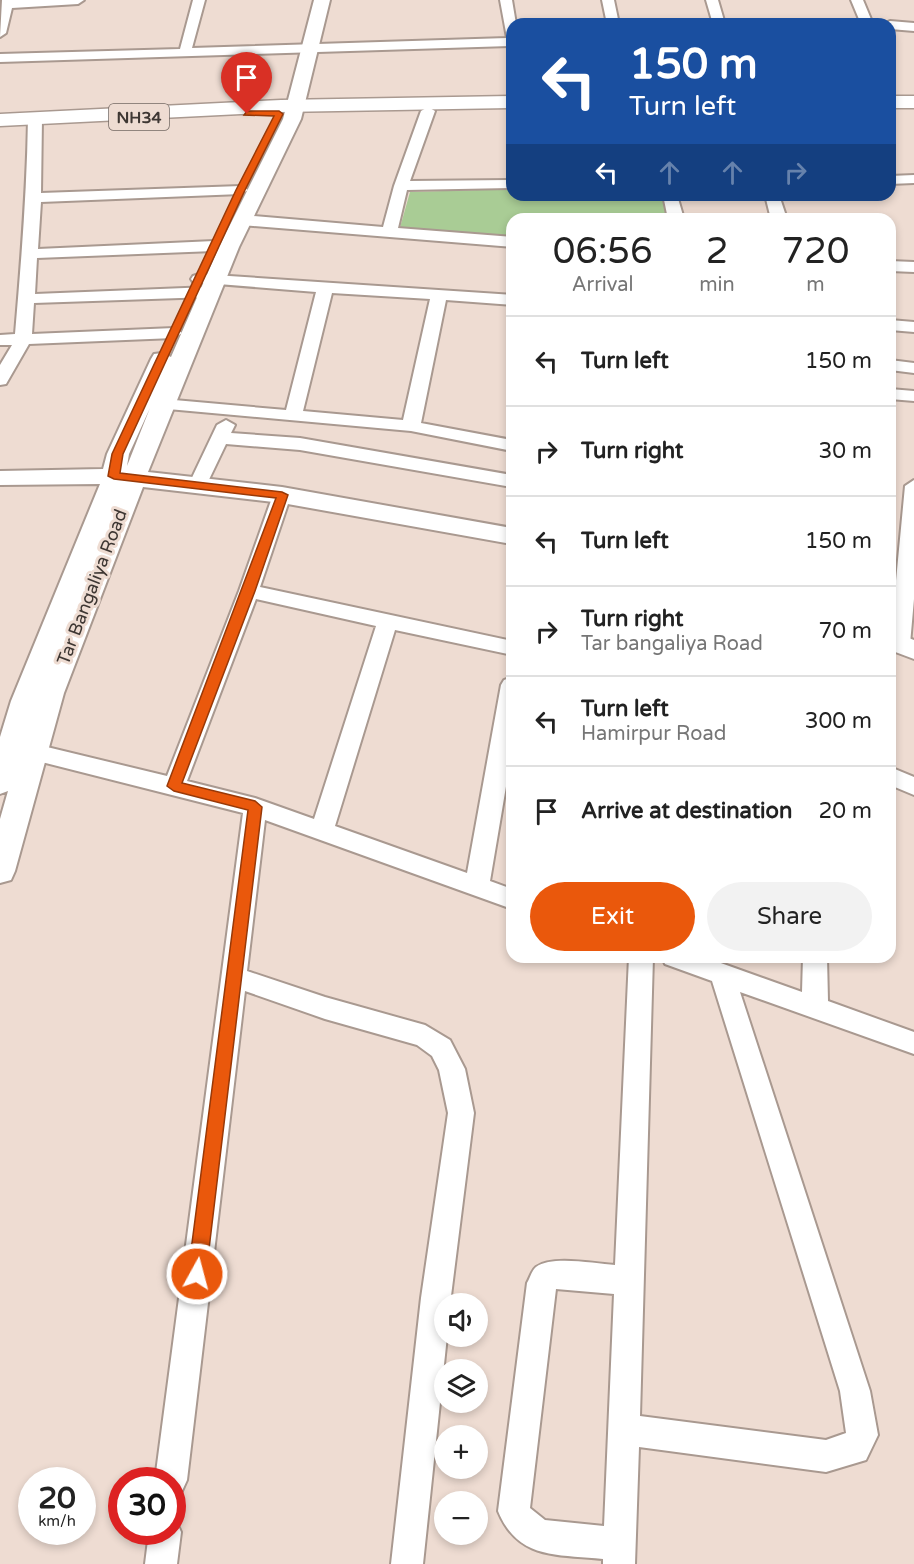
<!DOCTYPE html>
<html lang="en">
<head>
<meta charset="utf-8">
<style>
	:root { --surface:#fff; --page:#f2f2f2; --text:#222; --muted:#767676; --line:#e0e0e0; --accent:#ea580c }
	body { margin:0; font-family:"Varela Round",sans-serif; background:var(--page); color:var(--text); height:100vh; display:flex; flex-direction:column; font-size:22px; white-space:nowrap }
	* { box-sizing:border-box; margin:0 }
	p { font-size:20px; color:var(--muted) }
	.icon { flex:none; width:33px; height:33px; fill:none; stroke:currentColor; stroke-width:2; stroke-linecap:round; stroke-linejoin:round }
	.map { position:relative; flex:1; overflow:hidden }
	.panel { position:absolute; left:506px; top:213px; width:390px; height:750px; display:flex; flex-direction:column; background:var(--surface); border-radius:18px; box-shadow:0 3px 9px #0003 }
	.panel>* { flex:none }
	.hud { position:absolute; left:506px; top:18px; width:390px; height:183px; border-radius:18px; box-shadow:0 3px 9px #0003; background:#1a4fa0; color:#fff; overflow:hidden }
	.fabs { position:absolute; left:434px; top:1293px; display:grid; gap:12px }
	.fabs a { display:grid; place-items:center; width:54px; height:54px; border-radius:50%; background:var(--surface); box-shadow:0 3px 9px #0003; font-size:30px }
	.speed { position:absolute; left:18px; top:1467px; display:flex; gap:12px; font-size:30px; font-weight:700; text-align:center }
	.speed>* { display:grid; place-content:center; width:78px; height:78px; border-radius:50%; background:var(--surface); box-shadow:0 3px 9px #0003; line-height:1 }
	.speed small { font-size:15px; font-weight:400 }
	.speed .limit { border:9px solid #d22; background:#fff; color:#111 }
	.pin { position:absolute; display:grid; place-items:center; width:51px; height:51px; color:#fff; margin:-62px -26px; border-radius:50% 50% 50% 0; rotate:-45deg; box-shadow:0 0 6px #0007 }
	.pin .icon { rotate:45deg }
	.me { position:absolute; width:66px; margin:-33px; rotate:7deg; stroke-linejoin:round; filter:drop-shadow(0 0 4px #0008) }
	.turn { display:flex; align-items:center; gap:21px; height:126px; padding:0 24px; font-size:27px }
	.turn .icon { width:78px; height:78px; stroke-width:2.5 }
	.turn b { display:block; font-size:42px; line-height:51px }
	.lanes { display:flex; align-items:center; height:57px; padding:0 24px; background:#0003; justify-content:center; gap:30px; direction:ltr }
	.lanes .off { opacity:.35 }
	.eta { display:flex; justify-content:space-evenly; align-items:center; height:102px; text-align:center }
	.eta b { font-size:36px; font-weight:600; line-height:42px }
	.action { display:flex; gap:12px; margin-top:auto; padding:12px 24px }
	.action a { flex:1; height:69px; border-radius:36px; background:var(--accent); color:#fff; font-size:24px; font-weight:600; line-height:69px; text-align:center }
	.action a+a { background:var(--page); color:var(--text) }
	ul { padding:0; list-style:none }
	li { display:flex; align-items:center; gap:18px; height:90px; padding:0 24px; border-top:2px solid var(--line) }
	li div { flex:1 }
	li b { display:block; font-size:22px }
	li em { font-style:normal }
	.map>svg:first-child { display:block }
	.green { fill:#a9cc95 }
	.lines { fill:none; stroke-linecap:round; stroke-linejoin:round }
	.minor-casing { stroke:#a99990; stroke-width:4 }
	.tertiary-casing { stroke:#a99990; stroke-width:4 }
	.trunk-casing { stroke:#a99990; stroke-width:3 }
	.minor { fill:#fff; fill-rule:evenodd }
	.tertiary { fill:#fff; fill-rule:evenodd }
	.trunk { fill:#fff; fill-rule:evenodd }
	.route { fill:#ea580c; stroke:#983908; stroke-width:1.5 }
	.labels { text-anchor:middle; stroke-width:6; stroke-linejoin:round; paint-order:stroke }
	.shield { fill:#eedcd2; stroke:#736863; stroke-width:1.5 }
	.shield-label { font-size:16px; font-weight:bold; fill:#3e3733 }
	.street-label { font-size:18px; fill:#3e3733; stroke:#eedcd2 }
</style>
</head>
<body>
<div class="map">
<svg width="914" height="1564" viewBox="0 0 914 1564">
	<rect width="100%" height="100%" fill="#eedcd2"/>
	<!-- green -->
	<path class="green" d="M 511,189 L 512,195 L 664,195 L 669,219 L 512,219 L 511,239 L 399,231 L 410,192 Z"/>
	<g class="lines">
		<defs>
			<path id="minor" d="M 2,0 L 84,0 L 78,4 L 12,8 L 6,33 L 0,37 Z
				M 193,0 L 205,0 L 192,48 L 507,38 L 500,0 L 512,0 L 516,24 L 512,24 L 512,46 L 0,62 L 0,54 L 180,49 Z
				M 602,0 L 614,0 L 619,24 L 607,24 Z
				M 706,0 L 718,0 L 725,24 L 713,24 Z
				M 851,0 L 863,0 L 873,24 L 861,24 Z
				M 890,21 L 914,23 L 914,31 L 890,29 L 890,24 L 884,24 Z
				M 428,107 L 435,111 L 410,181 L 512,180 L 512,188 L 407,190 L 398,228 L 512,237 L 512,247 L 242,225 L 234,220 L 242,215 L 383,227 L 394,186 L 421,111 Z
				M 35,114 L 42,118 L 41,193 L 241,186 L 248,190 L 241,194 L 41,202 L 38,249 L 214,241 L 222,246 L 214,251 L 37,258 L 35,294 L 210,287 L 218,292 L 210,297 L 34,303 L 32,334 L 174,328 L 182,333 L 174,338 L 29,344 L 6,384 L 0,385 L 0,365 L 12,345 L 0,345 L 0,335 L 15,334 C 21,264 27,191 28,118 Z
				M 914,175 L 914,183 L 890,184 L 890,176 Z
				M 663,195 L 677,195 L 684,219 L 668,219 Z
				M 765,195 L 779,195 L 787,219 L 771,219 Z
				M 890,261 L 914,262 L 914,272 L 890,271 Z
				M 199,274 L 512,295 L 512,305 L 446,300 L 421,423 L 512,440 L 512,451 L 411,431 L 157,408 L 154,404 L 163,399 L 286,410 L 316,292 L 193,282 L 191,279 L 193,276 ZM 332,293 L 430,299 L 403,420 L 303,411 Z
				M 890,320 L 914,322 L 914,332 L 890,330 Z
				M 890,360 L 914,363 L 914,373 L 890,370 Z
				M 890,389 L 914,391 L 914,401 L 890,399 Z
				M 226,420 L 235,425 L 231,433 L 300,438 L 512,475 L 512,487 L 300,450 L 226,444 L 204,490 L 190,490 L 188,486 L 217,425 Z
				M 914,480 L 914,599 L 910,644 L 907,649 L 900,651 L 893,649 L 890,644 L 905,486 Z
				M 282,489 L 291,495 L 260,587 L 512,641 L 512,655 L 395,630 L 335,826 L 467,873 L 501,685 L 504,680 L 512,677 L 512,751 L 490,881 L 512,889 L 512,909 L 265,820 L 247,971 L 325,997 L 425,1025 L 450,1040 L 465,1069 L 474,1113 L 450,1304 L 444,1304 L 444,1336 L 447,1336 L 423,1564 L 391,1564 L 421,1298 L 448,1113 L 439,1070 L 432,1056 L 417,1045 L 325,1019 L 245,991 L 187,1480 L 182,1491 L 172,1495 L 172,1480 L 155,1480 L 243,813 L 18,756 L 10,754 L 7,748 L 10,742 L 18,740 L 167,776 L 239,591 L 273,495 ZM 256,599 L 376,626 L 314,819 L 255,798 L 187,781 Z
				M 890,767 L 914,777 L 914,795 L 890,785 Z
				M 629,957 L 653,957 L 640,1416 L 826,1440 L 846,1433 L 840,1391 L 712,981 L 665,964 L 662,957 L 704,957 L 802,992 L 803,957 L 827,957 L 828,1001 L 914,1032 L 914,1054 L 740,992 L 870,1391 L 878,1435 L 866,1460 L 826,1472 L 639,1447 L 635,1564 L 603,1564 L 603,1559 C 557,1554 518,1560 498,1511 L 527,1283 C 530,1278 532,1270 536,1267 C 552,1255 596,1264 615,1265 ZM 556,1289 L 614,1294 L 604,1526 L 545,1520 L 530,1508 Z
				M 172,1519 L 176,1521 L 181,1532 L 177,1564 L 145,1564 L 149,1532 L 172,1532 Z"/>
			<path id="tertiary" d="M 314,0 L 330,0 L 301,119 L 239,247 L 148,472 L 282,487 L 512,528 L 512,544 L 282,503 L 143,487 L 64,693 L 15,871 L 11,880 L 0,883 L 0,819 L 8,791 L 0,794 L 0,737 L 11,701 L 100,484 L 0,485 L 0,471 L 103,469 L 107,454 L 151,359 L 154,354 L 162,353 L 171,357 L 219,247 L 283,119 ZM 150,408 L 127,466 L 129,454 Z
				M 890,631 L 914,640 L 914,659 L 890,650 Z"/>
			<path id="trunk" d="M 512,96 L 512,108 L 281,112 L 0,126 L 0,114 L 281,100 Z
				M 890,96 L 914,96 L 914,108 L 890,108 Z"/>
		</defs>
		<!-- minor casing -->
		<use href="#minor" class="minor-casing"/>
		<!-- tertiary casing -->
		<use href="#tertiary" class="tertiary-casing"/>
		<!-- trunk casing -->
		<use href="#trunk" class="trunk-casing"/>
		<!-- minor -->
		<use href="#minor" class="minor"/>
		<!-- tertiary -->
		<use href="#tertiary" class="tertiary"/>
		<!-- trunk -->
		<use href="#trunk" class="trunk"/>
	</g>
	<!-- route -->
	<path class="route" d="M 247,111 L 279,111 L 283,114 L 245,190 L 123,454 L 120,473 L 282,492 L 288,495 L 255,591 L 182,783 L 255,801 L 262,807 L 206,1274 L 203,1281 L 197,1283 L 191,1281 L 188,1274 L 248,810 L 174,791 L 167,786 L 276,498 L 114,479 L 108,476 L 112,454 L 236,190 L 274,116 L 244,115 Z"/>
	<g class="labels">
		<!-- shield labels -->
		<rect class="shield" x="109" y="104" width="60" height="26" rx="4.5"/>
		<g class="shield-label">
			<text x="139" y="123">NH34</text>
		</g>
		<!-- street labels -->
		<g class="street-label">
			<text transform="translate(92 587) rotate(-69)" y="6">Tar Bangaliya Road</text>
		</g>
	</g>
</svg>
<div class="fabs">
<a><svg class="icon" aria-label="sound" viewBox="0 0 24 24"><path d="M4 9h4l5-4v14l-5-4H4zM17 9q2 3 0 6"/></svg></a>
<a><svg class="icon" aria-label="layers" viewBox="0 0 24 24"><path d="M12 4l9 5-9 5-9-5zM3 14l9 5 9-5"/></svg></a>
<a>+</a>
<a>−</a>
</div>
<div class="speed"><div>20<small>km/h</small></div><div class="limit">30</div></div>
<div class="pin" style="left:247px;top:114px;background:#d93025"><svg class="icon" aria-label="arrive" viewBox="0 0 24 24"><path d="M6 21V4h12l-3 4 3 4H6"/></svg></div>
<svg class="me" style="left:197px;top:1274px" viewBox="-20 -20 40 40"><circle r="17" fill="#ea580c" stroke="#fff" stroke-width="3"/><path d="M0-11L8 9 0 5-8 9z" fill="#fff"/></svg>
<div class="hud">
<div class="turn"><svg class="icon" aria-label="left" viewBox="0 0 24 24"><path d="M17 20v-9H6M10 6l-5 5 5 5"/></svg><div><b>150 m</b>Turn left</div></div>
<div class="lanes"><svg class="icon" aria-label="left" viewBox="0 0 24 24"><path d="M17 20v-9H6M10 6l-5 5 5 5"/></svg><svg class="icon off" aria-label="ahead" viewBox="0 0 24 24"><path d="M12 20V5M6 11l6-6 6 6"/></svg><svg class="icon off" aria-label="ahead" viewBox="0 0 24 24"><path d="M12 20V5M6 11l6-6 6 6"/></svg><svg class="icon off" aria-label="right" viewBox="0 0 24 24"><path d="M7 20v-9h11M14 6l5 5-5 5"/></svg></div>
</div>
<section class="panel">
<div class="eta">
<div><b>06:56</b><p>Arrival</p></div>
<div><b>2</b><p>min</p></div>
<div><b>720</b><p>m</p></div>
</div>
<ul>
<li><svg class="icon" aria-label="left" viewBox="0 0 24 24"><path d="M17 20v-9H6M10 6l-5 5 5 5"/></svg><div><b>Turn left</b></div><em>150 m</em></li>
<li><svg class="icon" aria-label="right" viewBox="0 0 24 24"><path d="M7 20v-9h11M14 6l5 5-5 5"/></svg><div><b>Turn right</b></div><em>30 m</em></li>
<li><svg class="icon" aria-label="left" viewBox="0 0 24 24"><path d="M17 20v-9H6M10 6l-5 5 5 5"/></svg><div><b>Turn left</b></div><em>150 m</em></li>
<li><svg class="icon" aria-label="right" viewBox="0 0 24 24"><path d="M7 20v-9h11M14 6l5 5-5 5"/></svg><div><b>Turn right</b><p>Tar bangaliya Road</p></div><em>70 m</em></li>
<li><svg class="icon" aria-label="left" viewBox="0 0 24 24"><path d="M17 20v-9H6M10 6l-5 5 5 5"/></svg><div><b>Turn left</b><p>Hamirpur Road</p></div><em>300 m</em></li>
<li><svg class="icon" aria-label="arrive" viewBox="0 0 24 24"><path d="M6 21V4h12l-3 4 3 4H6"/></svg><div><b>Arrive at destination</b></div><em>20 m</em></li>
</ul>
<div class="action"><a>Exit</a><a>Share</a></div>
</section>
</div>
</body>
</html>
